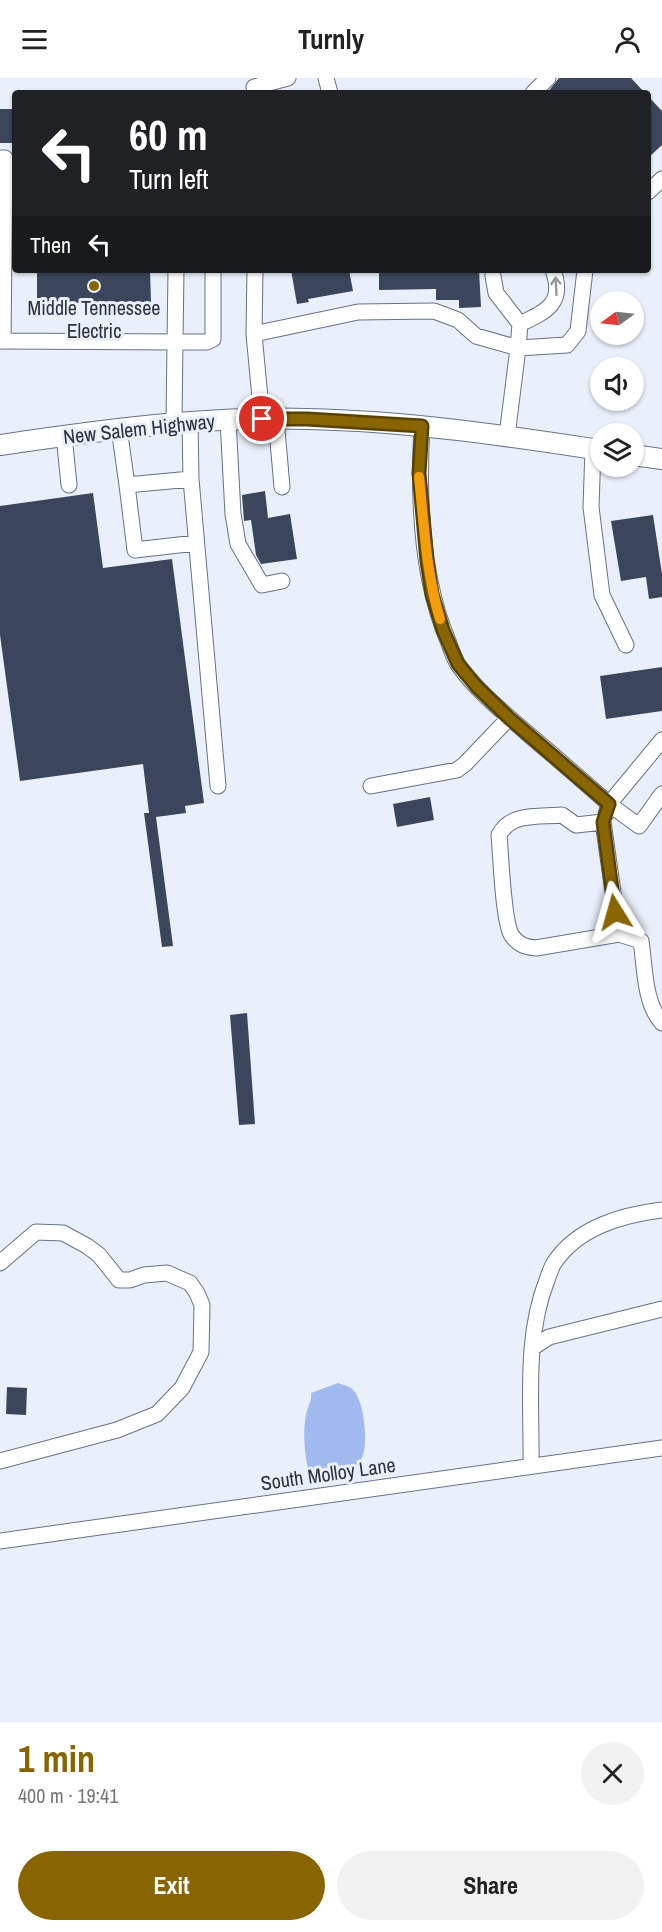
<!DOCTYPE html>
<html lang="en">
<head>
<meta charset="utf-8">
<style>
	:root { --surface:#fff; --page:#f2f2f2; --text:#222; --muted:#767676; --accent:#886501 }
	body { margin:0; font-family:"Archivo Narrow",sans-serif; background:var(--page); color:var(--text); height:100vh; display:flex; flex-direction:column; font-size:22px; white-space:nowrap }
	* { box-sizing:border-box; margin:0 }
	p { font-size:20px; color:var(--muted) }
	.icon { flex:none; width:33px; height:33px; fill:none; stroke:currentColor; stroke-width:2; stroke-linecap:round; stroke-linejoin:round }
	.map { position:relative; height:1644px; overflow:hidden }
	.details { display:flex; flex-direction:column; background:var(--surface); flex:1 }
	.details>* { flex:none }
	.top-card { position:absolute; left:12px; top:12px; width:639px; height:183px; border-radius:6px; box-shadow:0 2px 4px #0004; background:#202124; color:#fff; overflow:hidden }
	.needle { width:39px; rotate:255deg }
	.buttons { position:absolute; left:590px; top:213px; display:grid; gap:12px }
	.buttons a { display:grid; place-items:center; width:54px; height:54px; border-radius:50%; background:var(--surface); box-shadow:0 2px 4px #0004; font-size:30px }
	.pin { position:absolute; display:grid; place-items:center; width:51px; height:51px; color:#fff; margin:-26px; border:3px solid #fff; border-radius:50%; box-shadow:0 2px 6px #0007 }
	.me { position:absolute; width:66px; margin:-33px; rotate:352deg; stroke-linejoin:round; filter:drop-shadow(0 0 4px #0008) }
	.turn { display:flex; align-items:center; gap:21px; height:126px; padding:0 18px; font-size:27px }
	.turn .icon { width:78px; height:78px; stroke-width:2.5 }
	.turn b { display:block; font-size:42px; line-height:51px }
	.then { display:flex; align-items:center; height:57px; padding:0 18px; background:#0003; gap:12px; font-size:22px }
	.round { display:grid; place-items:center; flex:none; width:63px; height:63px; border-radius:32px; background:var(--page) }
	.summary { display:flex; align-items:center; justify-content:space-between; height:102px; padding:0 18px }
	h1 { font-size:36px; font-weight:700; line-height:45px; color:var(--accent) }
	.cta { display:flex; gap:12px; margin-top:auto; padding:12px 18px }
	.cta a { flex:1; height:69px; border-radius:36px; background:var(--accent); color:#fff; font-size:24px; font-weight:700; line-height:69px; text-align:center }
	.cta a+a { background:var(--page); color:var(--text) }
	header { display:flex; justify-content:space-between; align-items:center; height:78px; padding:0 18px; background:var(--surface); font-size:27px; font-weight:700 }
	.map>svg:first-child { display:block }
	.water { fill:#a0baf0 }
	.building { fill:#3b465c }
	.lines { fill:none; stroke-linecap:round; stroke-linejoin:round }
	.minor-casing { stroke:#657189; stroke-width:17 }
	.major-casing { stroke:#657189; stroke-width:22 }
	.minor { stroke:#fff; stroke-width:15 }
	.major { stroke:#fff; stroke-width:20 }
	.oneway { stroke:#96989e }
	.route-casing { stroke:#584201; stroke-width:15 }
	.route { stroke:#886501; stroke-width:10 }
	.slow { stroke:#f59e0b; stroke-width:10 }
	.poi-dot { fill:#886501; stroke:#eaf0fb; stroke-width:2 }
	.labels { text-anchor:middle; stroke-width:6; stroke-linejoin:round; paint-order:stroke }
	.poi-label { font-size:20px; fill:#2d323d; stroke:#eaf0fb }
	.street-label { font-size:20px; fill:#2d323d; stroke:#eaf0fb }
</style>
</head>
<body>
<header><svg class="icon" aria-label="menu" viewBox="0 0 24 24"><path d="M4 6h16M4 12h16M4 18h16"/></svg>Turnly<svg class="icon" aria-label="person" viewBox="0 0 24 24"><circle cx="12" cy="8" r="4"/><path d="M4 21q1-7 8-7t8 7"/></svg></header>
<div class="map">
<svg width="662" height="1644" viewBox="0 0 662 1644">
	<rect width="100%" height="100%" fill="#eaf0fb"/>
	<!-- water -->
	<path class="water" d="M 338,1305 C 344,1307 350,1308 354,1313 C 364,1323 368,1365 363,1377 C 360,1386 350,1397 340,1400 C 332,1403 321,1401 312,1400 C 304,1386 302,1349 307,1333 C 309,1325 312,1323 311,1315 Z"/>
	<!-- building -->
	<path class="building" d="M 559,0 L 631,0 L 645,15 L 547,15 Z
		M 648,18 L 662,33 L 662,67 L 648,80 Z
		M 0,31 L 15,31 L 15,65 L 0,65 Z
		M 37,192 L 150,192 L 151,224 L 102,224 L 102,237 L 84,236 L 84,225 L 37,224 Z
		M 291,192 L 349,192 L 353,213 L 308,221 L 309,224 L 297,226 Z
		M 379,192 L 479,192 L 481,229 L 459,230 L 459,222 L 436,222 L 436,211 L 379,212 Z
		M 265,413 L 268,440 L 290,436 L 297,481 L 261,486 L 256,477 L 251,442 L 244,443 L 242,417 Z
		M 93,415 L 103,490 L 172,481 L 204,725 L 185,728 L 186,735 L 156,739 L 173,868 L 162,869 L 144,735 L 149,735 L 143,686 L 20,703 L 0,557 L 0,428 Z
		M 653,437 L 662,496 L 662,519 L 649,521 L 646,499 L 621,503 L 611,443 Z
		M 662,589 L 662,633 L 606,641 L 600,598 Z
		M 430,719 L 434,742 L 397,749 L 393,726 Z
		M 247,935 L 255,1046 L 239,1047 L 230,937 Z
		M 7,1309 L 27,1310 L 26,1337 L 6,1336 Z"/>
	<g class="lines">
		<defs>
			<path id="minor" d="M 326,0 L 330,15
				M 256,15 L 254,9 L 288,0
				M 533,15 L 548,0
				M 0,80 L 5,80 L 3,263
				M 648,114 L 662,101
				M 176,192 L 175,264 L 207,264 L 213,261 L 213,192
				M 493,198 L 496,215 L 520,246
				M 520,246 L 518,270 L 567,267 L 578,253 L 585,192
				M 520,246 C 547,233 565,225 553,192
				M 254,256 L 255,192
				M 0,263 L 175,264 L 174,344
				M 262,341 L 254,256 L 358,234 L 434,233 L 458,242 L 476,258 L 518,270 L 507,358
				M 276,341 L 282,409
				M 228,342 L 233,436 L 238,466 L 262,507 L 282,503
				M 422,348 C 418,416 421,499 448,563 C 451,571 454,581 459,588 C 477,613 503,634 527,655 C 554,678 582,702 609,726 L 662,662
				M 119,350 L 127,407 L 191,401 L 190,344
				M 64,357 L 69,407
				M 593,371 L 591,429 L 602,517 L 626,567
				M 191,401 L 218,708
				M 127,407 L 135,472 L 196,465
				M 371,708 L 457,692 L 465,686 L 509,640
				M 606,736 L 609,726 L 639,748 L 662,716
				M 619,856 L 603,744 L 576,747 L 562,737 C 539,739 511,734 499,757 C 501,777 503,845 512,858 C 519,867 525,869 536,870 L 619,856 L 641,863 C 645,889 644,925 662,945
				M 0,1185 L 36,1154 L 63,1155 L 87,1168 L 99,1177 L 119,1202 L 130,1202 L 144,1197 L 167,1195 L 190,1205 L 197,1215 L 202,1227 L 201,1274 L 182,1310 L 157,1336 L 117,1352 L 0,1383
				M 532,1270 L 549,1259 L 662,1231
				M 531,1388 C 532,1327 524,1260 547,1202 C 549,1196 551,1190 554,1185 C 578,1149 622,1137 662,1132
				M 0,1463 L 662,1370"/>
			<path id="major" d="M 0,367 C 102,352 204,338 307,341 C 405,343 503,357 600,372
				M 633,377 L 662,381"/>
		</defs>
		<!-- minor casing -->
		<use href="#minor" class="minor-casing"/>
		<!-- major casing -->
		<use href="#major" class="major-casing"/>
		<!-- minor -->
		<use href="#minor" class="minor"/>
		<!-- major -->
		<use href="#major" class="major"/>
	</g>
	<!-- one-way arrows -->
	<defs><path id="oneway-shaft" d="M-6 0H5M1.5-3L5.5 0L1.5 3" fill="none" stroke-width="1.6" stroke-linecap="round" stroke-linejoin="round" transform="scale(1.5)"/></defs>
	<use class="oneway" href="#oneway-shaft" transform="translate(556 208) rotate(-93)"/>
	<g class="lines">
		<defs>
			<path id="route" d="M 262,341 L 307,341 L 422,348 L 419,395 L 427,483 L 432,516 L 443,552 L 458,586 L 477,609 L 509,640 L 609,726 L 603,744 L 615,834"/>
		</defs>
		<!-- route casing -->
		<use href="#route" class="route-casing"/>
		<!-- route -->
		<use href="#route" class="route"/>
		<!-- slow -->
		<path class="slow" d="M 419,399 C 424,446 426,494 440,541"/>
	</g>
	<!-- markers -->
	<circle class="poi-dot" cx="94" cy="208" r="6"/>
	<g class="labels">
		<!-- poi labels -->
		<g class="poi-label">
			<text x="94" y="237">Middle Tennessee<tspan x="94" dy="23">Electric</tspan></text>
		</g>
		<!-- street labels -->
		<g class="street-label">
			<text transform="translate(139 351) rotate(-6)" y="7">New Salem Highway</text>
			<text transform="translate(328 1396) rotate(-8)" y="7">South Molloy Lane</text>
		</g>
	</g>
</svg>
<div class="buttons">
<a><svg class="needle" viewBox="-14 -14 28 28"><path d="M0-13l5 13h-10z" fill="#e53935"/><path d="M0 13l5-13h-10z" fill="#767676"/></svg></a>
<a><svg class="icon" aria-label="sound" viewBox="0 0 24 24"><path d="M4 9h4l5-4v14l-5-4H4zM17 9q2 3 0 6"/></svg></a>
<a><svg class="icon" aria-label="layers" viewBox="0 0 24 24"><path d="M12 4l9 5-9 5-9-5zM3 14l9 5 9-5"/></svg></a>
</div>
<div class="pin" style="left:262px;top:341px;background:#d93025"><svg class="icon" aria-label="arrive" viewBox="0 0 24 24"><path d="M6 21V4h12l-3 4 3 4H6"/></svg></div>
<svg class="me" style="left:615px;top:834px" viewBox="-20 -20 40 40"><path d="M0-17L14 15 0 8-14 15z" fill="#886501" stroke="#fff" stroke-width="4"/></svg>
<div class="top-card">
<div class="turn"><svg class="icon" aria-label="left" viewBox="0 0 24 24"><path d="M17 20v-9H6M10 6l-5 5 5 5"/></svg><div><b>60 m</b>Turn left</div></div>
<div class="then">Then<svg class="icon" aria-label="left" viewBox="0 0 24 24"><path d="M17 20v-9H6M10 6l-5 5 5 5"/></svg></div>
</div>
</div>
<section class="details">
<div class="summary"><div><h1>1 min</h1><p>400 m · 19:41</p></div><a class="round"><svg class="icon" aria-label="close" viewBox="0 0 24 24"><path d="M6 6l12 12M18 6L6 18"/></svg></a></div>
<div class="cta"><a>Exit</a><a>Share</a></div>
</section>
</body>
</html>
